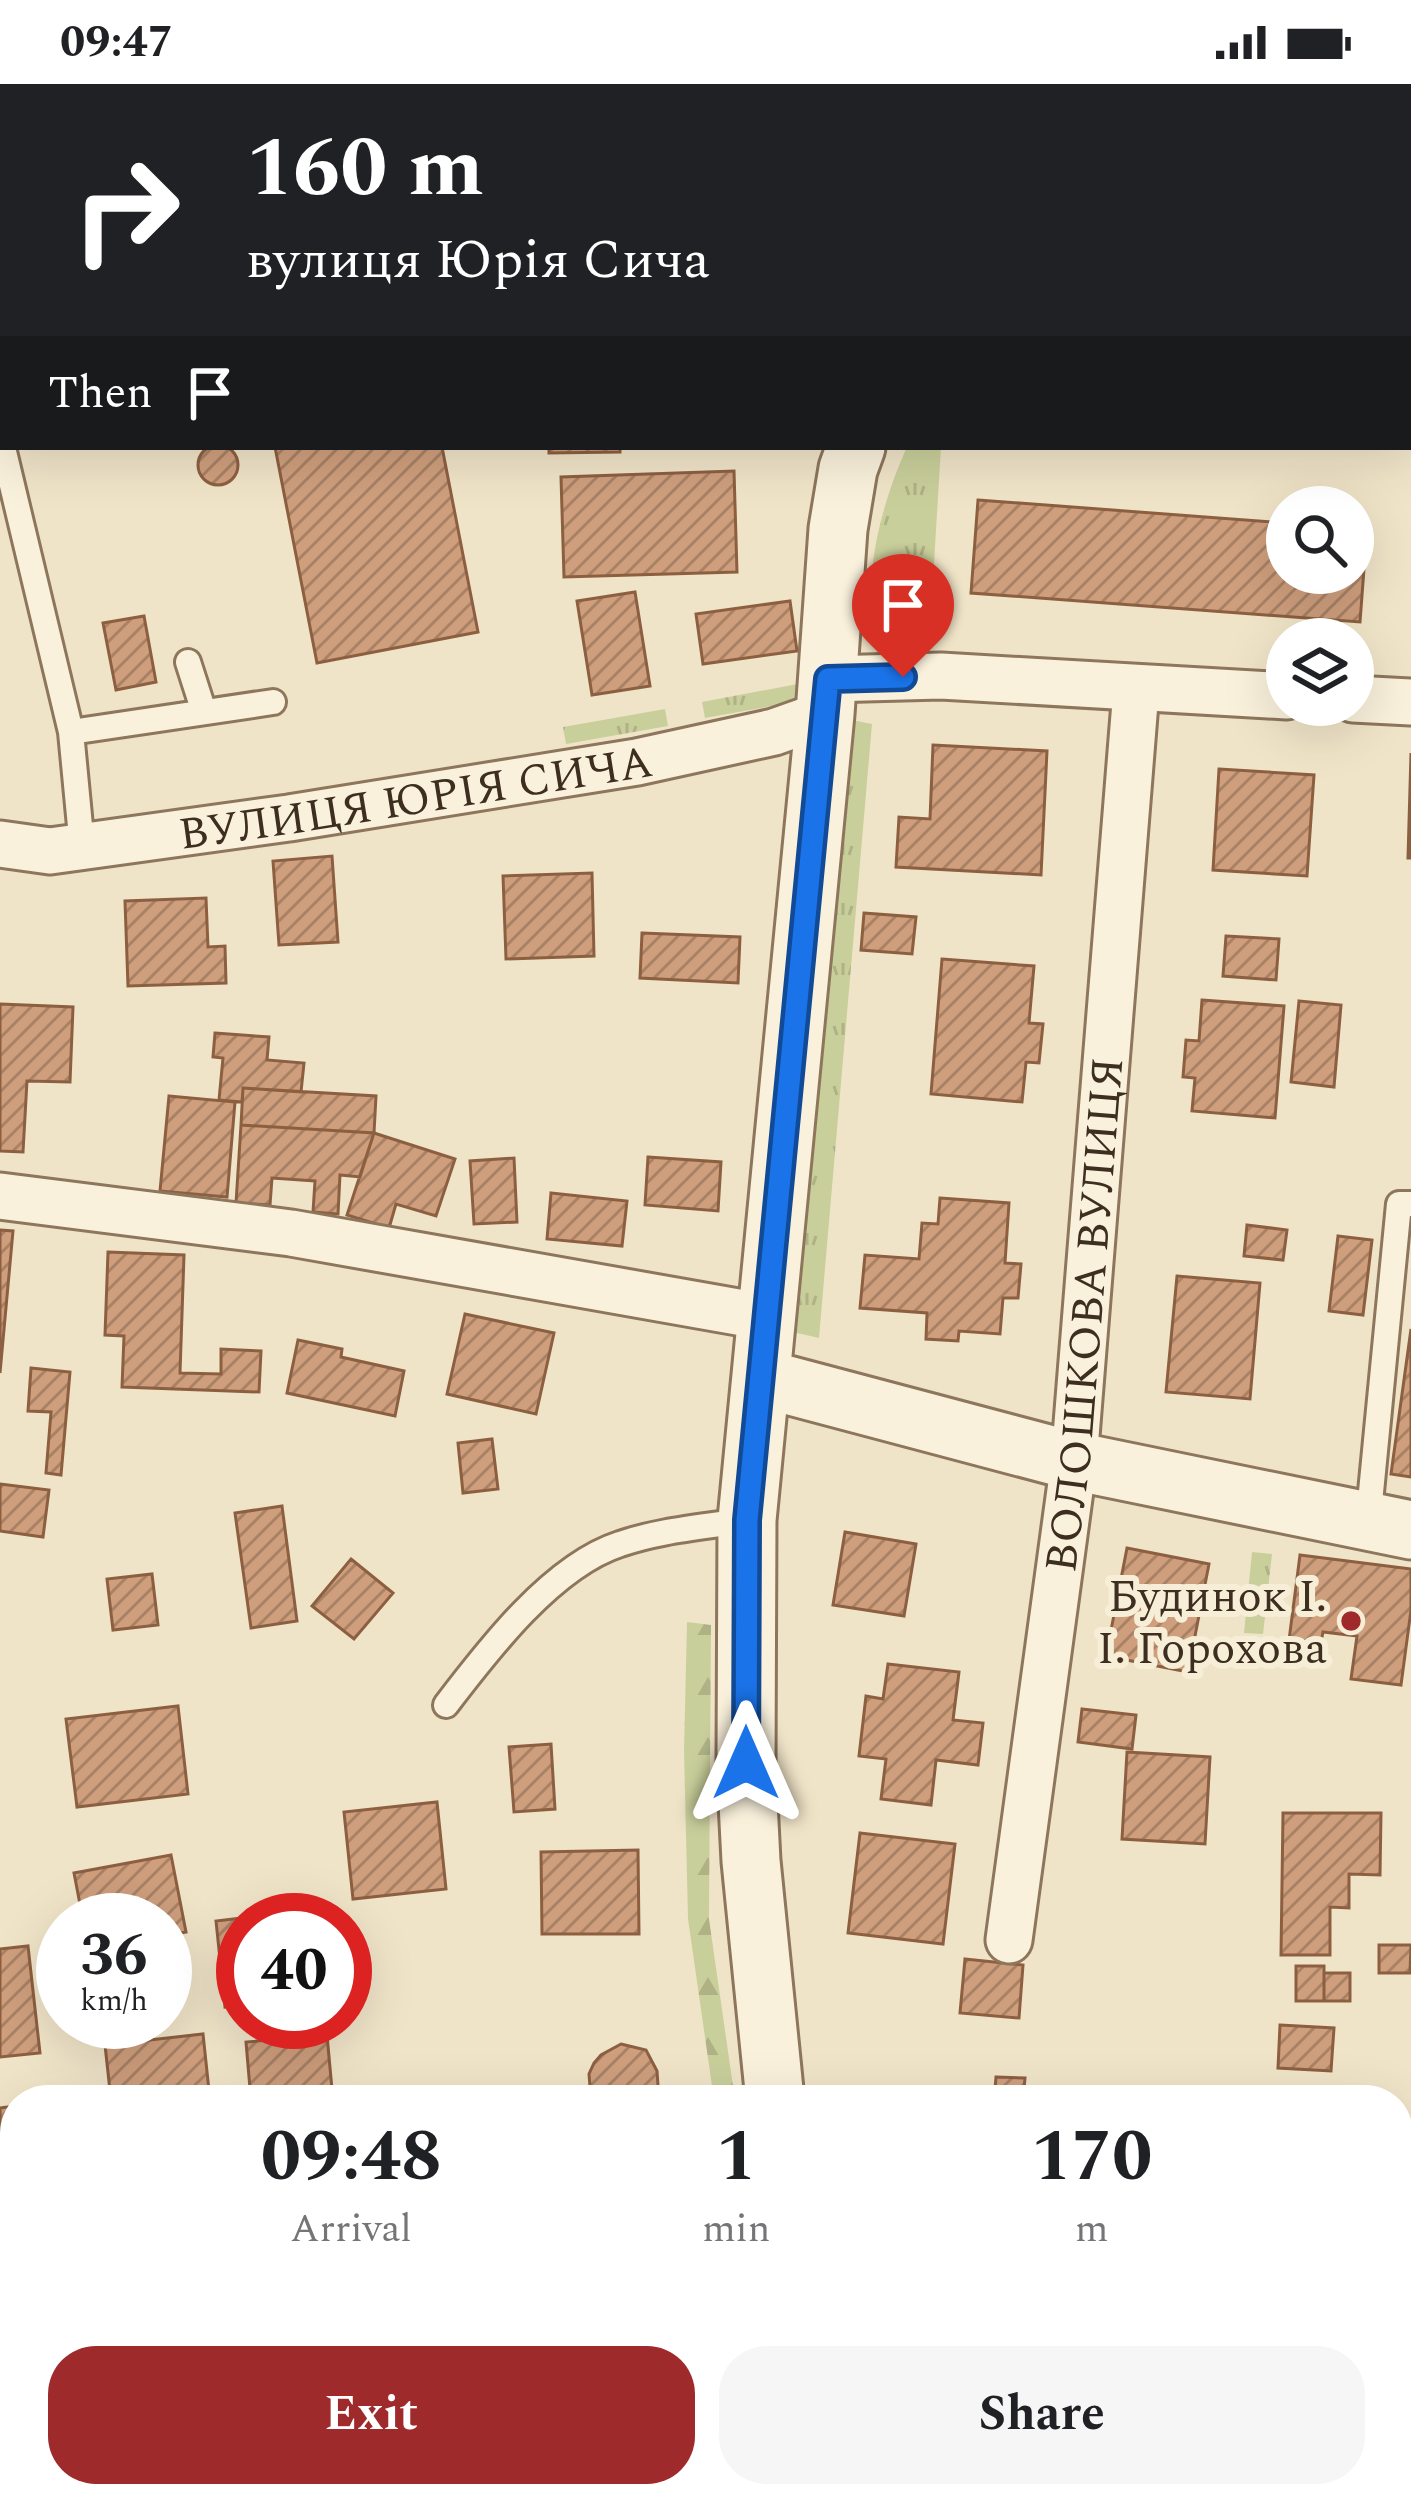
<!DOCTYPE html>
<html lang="en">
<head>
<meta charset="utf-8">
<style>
	:root { --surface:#fff; --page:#f6f6f6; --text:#202124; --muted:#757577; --accent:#9e2a2b }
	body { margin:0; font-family:Spectral,serif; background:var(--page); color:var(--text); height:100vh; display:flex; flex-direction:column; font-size:45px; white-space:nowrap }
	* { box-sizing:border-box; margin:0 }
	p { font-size:39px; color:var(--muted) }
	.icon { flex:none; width:66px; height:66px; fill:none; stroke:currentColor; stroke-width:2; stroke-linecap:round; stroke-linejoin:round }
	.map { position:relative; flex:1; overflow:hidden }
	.sheet { position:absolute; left:0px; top:2001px; width:1413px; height:423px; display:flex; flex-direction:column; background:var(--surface); border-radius:48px 48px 0 0; box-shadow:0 12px 48px #0002 }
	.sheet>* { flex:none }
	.hud { position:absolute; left:0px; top:0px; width:1413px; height:366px; box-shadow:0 12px 48px #0002; background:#202124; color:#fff; overflow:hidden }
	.fabs { position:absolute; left:1266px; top:402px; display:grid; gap:24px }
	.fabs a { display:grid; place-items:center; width:108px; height:108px; border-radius:50%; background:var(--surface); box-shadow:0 12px 48px #0002; font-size:60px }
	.speed { position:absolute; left:36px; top:1809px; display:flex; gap:24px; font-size:60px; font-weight:700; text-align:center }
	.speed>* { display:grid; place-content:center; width:156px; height:156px; border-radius:50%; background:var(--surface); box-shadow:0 12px 48px #0002; line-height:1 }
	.speed small { font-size:30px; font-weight:400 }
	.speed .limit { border:18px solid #d22; background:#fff; color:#111 }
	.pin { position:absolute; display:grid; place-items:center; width:102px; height:102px; color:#fff; margin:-123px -51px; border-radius:50% 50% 50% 0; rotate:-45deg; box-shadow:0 0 12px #0007 }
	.pin .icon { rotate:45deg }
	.me { position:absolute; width:132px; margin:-66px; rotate:0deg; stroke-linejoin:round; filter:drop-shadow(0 0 9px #0008) }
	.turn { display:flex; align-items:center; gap:42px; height:252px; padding:0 48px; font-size:54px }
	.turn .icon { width:156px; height:156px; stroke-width:2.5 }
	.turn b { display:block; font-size:84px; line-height:102px }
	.then { display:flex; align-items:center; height:114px; padding:0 48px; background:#0003; gap:24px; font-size:45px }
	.eta { display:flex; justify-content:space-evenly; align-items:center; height:204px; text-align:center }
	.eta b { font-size:72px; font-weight:700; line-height:84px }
	.button { display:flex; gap:24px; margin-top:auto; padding:24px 48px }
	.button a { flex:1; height:138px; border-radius:48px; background:var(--accent); color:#fff; font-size:48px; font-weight:700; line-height:138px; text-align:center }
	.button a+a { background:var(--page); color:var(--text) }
	.status { display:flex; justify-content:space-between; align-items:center; height:84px; padding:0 60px; background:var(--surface); direction:ltr }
	.status svg { height:33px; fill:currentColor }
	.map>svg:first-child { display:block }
	.grass { fill:url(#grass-tufts) }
	.forest { fill:url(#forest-firs) }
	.building { fill:url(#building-hatch); stroke:#8d5f41; stroke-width:3 }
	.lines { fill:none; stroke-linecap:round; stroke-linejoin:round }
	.service-casing { stroke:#8d765c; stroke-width:30 }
	.minor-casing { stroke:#8d765c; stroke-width:51 }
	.tertiary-casing { stroke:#8d765c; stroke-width:63 }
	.service { stroke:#faf1dc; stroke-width:24 }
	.minor { stroke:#faf1dc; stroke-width:45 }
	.tertiary { stroke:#faf1dc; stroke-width:57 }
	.route-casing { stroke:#114b97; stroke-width:30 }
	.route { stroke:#1a73e8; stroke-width:21 }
	.poi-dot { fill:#9e2a2b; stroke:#f7eed8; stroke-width:4.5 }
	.labels { text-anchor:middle; stroke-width:12; stroke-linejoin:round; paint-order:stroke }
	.street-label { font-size:45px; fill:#3d2e20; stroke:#f7eed8 }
	.poi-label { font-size:45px; fill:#3d2e20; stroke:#f7eed8; text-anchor:end }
</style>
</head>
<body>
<div class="status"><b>09:47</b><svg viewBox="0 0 49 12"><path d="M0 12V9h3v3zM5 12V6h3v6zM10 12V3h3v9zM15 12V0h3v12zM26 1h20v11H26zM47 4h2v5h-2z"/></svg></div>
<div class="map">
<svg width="1411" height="2423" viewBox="0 0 1411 2423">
	<defs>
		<pattern id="grass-tufts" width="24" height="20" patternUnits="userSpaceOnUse" patternTransform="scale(3)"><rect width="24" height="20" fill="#c9cf9b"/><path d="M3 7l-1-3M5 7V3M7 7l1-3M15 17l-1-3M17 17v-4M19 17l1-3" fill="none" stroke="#aeb285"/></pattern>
		<pattern id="forest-firs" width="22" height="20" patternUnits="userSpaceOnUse" patternTransform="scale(3)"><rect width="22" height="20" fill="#c9cf9b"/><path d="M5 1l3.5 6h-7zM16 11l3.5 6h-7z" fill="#aeb285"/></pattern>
		<pattern id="building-hatch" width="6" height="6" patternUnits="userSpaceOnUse" patternTransform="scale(3)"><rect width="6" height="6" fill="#cf9f7d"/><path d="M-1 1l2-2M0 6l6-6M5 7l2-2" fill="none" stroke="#a98266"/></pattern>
	</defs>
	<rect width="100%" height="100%" fill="#f0e4c8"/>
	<!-- grass -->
	<path class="grass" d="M 0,0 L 21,3 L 3,3 L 3,206 Z
		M 907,363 L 941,363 L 930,546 L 924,552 L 883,552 L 874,546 C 863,487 883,416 907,363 Z
		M 803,599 L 806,616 L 705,634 L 702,618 Z
		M 665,625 L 668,642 L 566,660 L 563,643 Z
		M 842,634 L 872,640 L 819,1254 L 784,1246 Z
		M 1252,1468 L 1272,1470 L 1263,1550 L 1244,1549 Z
		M 0,2302 L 15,2306 L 15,2343 L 0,2339 Z
		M 425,2409 L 768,2409 L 770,2423 L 422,2423 Z"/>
	<!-- forest -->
	<path class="forest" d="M 687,1538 L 711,1541 L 709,1835 L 735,2016 L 714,2016 L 688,1835 L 684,1667 Z"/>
	<!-- building -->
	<path class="building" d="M 489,0 L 560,0 L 560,3 L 489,3 Z
		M 761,0 L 851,0 L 760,3 Z
		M 993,0 L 1087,0 L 993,3 Z
		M 1168,0 L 1242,0 L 1167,3 Z
		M198 381a20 20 0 1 1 40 0a20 20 0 1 1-40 0Z
		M 275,363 L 442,363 L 478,548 L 317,579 Z
		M 549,363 L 620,363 L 620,368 L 549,369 Z
		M 734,387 L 737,488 L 564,493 L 561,393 Z
		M 978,416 L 1287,439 L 1287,489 L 1353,489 L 1353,444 L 1367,445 L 1360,538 L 971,509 Z
		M 635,508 L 650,602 L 592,611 L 577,517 Z
		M 790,517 L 797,567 L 703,580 L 696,530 Z
		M 144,532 L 156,598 L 116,606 L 103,539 Z
		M 933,661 L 1047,667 L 1041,791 L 896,783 L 899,733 L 930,735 Z
		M 1411,669 L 1411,774 L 1408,774 Z
		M 1219,685 L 1314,691 L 1307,792 L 1213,786 Z
		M 332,772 L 338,858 L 279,861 L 273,777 Z
		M 592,789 L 594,872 L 506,875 L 503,792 Z
		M 206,814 L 208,863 L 225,862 L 226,899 L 128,902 L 125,817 Z
		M 864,829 L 916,833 L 912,870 L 861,866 Z
		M 642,849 L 740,853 L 738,899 L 640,894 Z
		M 1226,852 L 1279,855 L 1276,896 L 1223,892 Z
		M 942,875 L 1034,882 L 1029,939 L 1043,940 L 1039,979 L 1026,978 L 1022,1018 L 931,1010 Z
		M 1202,916 L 1284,922 L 1275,1034 L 1192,1027 L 1195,994 L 1183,993 L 1186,956 L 1199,957 Z
		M 1299,917 L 1341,921 L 1334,1003 L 1291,998 Z
		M 0,920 L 73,923 L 70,998 L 27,997 L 23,1068 L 0,1067 Z
		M 215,949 L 269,953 L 267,976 L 304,979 L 301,1008 L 243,1004 L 242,1018 L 219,1016 L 223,974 L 213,973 Z
		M 243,1004 L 376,1012 L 374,1049 L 241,1041 Z
		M 169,1012 L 235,1018 L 227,1113 L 160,1107 Z
		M 241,1041 L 374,1049 L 360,1093 L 340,1091 L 338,1130 L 313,1128 L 315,1097 L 272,1094 L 270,1121 L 236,1119 Z
		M 374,1049 L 455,1075 L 436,1132 L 396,1120 L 389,1144 L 347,1131 Z
		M 648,1073 L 721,1078 L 718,1127 L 645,1121 Z
		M 514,1074 L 517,1138 L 474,1140 L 470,1077 Z
		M 551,1109 L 627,1117 L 622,1162 L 547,1155 Z
		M 940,1114 L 1009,1119 L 1005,1179 L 1021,1180 L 1018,1214 L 1003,1214 L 1000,1250 L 959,1247 L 958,1257 L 926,1255 L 927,1229 L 860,1224 L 865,1171 L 919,1175 L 922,1139 L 938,1140 Z
		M 1247,1141 L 1287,1146 L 1283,1176 L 1244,1172 Z
		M 0,1146 L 13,1147 L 0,1289 Z
		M 1338,1152 L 1372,1156 L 1363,1231 L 1329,1227 Z
		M 108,1168 L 184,1171 L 180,1289 L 221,1290 L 221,1265 L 261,1267 L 259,1308 L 122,1303 L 124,1252 L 105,1251 Z
		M 1177,1192 L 1260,1199 L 1250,1315 L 1166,1308 Z
		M 465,1230 L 554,1249 L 536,1330 L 447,1310 Z
		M 1411,1245 L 1411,1393 L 1391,1390 Z
		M 298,1256 L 342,1265 L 341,1273 L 404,1287 L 395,1332 L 287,1309 Z
		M 31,1284 L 70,1288 L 61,1391 L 46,1389 L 51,1328 L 28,1327 Z
		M 492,1355 L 498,1405 L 463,1409 L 458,1359 Z
		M 0,1400 L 49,1406 L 43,1453 L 0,1447 Z
		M 282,1422 L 297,1537 L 251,1544 L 235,1429 Z
		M 845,1448 L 916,1460 L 904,1532 L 833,1521 Z
		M 1127,1464 L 1209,1480 L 1188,1588 L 1106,1572 Z
		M 1300,1471 L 1411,1485 L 1411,1526 L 1401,1601 L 1351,1595 L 1357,1552 L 1323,1548 L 1319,1568 L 1288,1564 Z
		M 351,1475 L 393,1509 L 354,1555 L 312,1522 Z
		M 152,1490 L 158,1541 L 113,1546 L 107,1495 Z
		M 888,1580 L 959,1588 L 953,1636 L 983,1639 L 978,1681 L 936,1676 L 931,1721 L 881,1715 L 886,1675 L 859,1672 L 866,1612 L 883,1615 Z
		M 178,1622 L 188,1710 L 77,1723 L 66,1635 Z
		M 1082,1625 L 1136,1631 L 1132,1665 L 1078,1658 Z
		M 551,1660 L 555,1725 L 514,1728 L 509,1663 Z
		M 1127,1668 L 1210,1673 L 1205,1760 L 1122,1755 Z
		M 437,1718 L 446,1805 L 353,1815 L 344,1728 Z
		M 1283,1729 L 1381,1729 L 1380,1791 L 1349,1790 L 1349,1824 L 1330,1823 L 1330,1871 L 1281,1871 Z
		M 860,1749 L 955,1760 L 943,1860 L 848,1849 Z
		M 638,1766 L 639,1850 L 542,1850 L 541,1768 Z
		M 171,1771 L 186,1848 L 165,1852 L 165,1836 L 83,1836 L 74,1789 Z
		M 276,1830 L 277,1836 L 243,1836 L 243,1921 L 225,1923 L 216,1837 Z
		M 1379,1861 L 1411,1861 L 1410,1889 L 1379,1889 Z
		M 28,1862 L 40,1969 L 0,1973 L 0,1865 Z
		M 965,1875 L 1023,1881 L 1019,1934 L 960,1929 Z
		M 1296,1882 L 1324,1882 L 1324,1917 L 1296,1917 Z
		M 1324,1889 L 1350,1889 L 1350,1917 L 1324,1917 Z
		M 1280,1941 L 1334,1944 L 1331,1987 L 1278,1984 Z
		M 203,1950 L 210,2016 L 111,2016 L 105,1961 Z
		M 327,1951 L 333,2016 L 251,2016 L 246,1958 Z
		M 621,1960 L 646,1966 L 657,1987 L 659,2016 L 591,2016 L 589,1990 L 594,1979 L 601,1971 Z
		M 996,1993 L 1025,1994 L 1023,2016 L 994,2016 Z
		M 15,2022 L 15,2056 L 0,2059 L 0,2024 Z
		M 1398,2040 L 1411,2041 L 1411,2149 L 1398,2148 Z
		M 472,2409 L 506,2409 L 501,2423 L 468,2423 Z
		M 937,2409 L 1141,2409 L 1142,2423 L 938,2423 Z
		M 1235,2409 L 1352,2409 L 1350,2423 L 1234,2423 Z
		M 0,2412 L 5,2414 L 40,2423 L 0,2423 Z"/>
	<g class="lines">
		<defs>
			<path id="service" d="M 384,0 L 384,3
				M 630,3 L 630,0
				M 731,3 L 731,0
				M 1141,3 L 1141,0
				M 1356,3 L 1356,0
				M 1410,225 L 1411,224
				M 0,351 L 71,648 L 82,763
				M 188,578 L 204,628
				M 71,648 L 273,618
				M 1368,1439 L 1399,1120 L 1411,1120
				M 446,1621 C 488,1566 552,1482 620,1460 C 660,1446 705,1443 747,1436
				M 1398,2200 L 1411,2201
				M 0,2361 L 15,2365
				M 169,2409 L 218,2423
				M 291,2409 L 302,2423
				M 1175,2409 L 1175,2423"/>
			<g id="minor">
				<path d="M 828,595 L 941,592 L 1287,612"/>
				<path d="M 1353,615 L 1411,618"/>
				<path id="s1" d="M 0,760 L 50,767 L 289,734 L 637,678 L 774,648 L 825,630"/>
				<path d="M 0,1112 L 291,1149 L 766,1233"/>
				<path id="s2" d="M 1009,1856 L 1074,1377 L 1136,606"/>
			</g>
			<path id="tertiary" d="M 945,3 L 945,0
				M 761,1294 L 1074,1377 L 1411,1446
				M 775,2016 L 751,1777 L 746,1679 L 747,1436 L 825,630 L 838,445 L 848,385 L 856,363
				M 810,2409 L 811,2423"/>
		</defs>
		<!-- service casing -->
		<use href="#service" class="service-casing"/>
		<!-- minor casing -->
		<use href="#minor" class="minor-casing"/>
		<!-- tertiary casing -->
		<use href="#tertiary" class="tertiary-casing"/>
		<!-- service -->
		<use href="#service" class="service"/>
		<!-- minor -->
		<use href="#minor" class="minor"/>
		<!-- tertiary -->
		<use href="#tertiary" class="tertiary"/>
	</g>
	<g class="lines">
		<defs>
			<path id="route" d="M 746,1679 L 747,1436 L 828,595 L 903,593"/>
		</defs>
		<!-- route casing -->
		<use href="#route" class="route-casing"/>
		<!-- route -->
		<use href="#route" class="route"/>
	</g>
	<!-- markers -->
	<circle class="poi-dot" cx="1351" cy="1537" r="12"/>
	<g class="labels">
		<!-- street labels -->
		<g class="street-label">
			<text dy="16" stroke="none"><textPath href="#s1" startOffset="420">ВУЛИЦЯ ЮРІЯ СИЧА</textPath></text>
			<text dy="16" stroke="none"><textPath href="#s2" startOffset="630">ВОЛОШКОВА ВУЛИЦЯ</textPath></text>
		</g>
		<!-- poi labels -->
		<g class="poi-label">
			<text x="1327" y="1527">Будинок І.<tspan x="1327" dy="52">І. Горохова</tspan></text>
		</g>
	</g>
</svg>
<div class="fabs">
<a><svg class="icon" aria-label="search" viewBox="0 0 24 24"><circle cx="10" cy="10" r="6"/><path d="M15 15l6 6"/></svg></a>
<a><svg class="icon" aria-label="layers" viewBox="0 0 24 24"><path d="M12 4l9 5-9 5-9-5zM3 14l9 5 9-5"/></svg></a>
</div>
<div class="speed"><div>36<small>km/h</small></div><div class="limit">40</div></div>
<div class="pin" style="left:903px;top:593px;background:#d93025"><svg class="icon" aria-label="arrive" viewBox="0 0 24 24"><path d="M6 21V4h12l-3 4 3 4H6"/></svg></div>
<svg class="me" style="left:746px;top:1679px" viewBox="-20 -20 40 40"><path d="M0-17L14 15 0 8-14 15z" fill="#1a73e8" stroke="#fff" stroke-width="4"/></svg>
<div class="hud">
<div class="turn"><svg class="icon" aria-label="right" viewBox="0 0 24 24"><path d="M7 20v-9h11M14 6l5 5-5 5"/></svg><div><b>160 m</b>вулиця Юрія Сича</div></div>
<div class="then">Then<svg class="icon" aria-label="arrive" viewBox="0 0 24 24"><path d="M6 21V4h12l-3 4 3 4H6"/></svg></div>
</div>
<section class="sheet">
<div class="eta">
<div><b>09:48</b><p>Arrival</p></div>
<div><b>1</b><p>min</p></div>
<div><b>170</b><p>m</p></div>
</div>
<div class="button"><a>Exit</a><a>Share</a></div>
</section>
</div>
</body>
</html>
